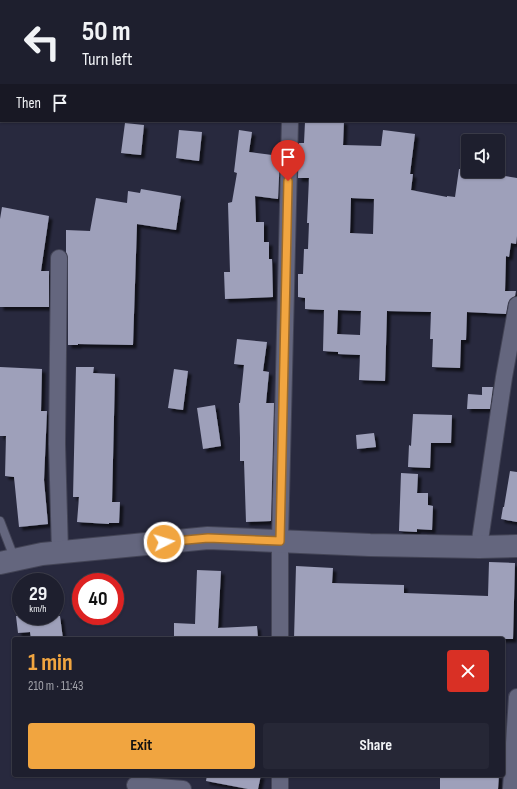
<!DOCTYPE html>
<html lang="en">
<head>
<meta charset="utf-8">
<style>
	:root { --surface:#1e1f2e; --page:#262736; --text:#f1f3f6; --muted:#a1a2aa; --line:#3c3d4a; --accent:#f1a540 }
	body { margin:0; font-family:"Sofia Sans Condensed",sans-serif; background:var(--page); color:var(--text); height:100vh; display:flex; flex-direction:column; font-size:15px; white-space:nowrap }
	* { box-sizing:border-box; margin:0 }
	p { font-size:13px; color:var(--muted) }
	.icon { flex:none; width:22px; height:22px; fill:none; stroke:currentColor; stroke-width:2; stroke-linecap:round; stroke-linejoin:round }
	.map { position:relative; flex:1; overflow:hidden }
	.details { position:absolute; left:12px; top:637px; width:493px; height:140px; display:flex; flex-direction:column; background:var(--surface); border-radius:4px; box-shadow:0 1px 3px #0004,0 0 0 1px var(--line) }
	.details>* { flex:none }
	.top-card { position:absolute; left:0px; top:0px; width:517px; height:122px; box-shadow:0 1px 3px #0004,0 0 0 1px var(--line); background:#1e1f2e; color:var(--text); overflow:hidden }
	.controls { position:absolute; left:461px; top:134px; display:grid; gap:8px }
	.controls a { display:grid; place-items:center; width:44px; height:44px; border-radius:4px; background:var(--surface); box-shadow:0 1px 3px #0004,0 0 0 1px var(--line); font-size:20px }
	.speed { position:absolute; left:12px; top:573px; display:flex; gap:8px; font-size:20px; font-weight:700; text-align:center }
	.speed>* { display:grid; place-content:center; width:52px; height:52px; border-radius:50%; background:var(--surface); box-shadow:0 1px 3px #0004,0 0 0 1px var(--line); line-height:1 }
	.speed small { font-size:10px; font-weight:400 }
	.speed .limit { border:6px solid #d22; background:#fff; color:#111 }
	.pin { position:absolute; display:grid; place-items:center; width:34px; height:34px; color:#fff; margin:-41px -17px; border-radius:50% 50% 50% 0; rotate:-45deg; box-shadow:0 0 4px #0007 }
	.pin .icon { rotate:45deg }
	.me { position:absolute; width:44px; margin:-22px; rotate:85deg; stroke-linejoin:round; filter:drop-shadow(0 0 3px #0008) }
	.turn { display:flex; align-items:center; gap:14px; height:84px; padding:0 16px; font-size:18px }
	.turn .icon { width:52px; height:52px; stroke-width:2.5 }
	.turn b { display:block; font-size:28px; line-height:34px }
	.then { display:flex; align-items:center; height:38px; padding:0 16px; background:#0003; gap:8px; font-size:15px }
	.round { display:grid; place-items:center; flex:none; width:42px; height:42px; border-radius:4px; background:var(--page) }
	.summary { display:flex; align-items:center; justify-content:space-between; height:68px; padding:0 16px }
	h1 { font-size:24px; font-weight:700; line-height:30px; color:var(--accent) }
	.cta { display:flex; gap:8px; margin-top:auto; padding:8px 16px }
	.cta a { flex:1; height:46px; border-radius:4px; background:var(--accent); color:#111; font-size:16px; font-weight:700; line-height:46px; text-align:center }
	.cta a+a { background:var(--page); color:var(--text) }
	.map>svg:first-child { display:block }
	.building { fill:#9ea0ba; fill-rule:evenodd; filter:url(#shadow) }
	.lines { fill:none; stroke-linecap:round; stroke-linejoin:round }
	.lane-casing { stroke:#434456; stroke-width:10 }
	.street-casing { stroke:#434456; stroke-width:18 }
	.secondary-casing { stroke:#434456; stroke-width:24 }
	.lane { stroke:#64667e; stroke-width:8 }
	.street { stroke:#64667e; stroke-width:16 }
	.secondary { stroke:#64667e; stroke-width:22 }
	.route-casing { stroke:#9d6b2a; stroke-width:10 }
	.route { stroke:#f1a540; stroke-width:7 }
</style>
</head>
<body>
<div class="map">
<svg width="517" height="789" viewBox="0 0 517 789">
	<defs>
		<filter id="shadow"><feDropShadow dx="3.5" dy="3.5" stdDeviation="1" flood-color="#0009"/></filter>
	</defs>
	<rect width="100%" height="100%" fill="#28293e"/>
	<!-- building -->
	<path class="building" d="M 316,121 L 344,121 L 343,145 L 381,146 L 383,130 L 415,134 L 410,174 L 413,174 L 411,190 L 447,197 L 447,196 L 455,197 L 459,169 L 468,170 L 468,171 L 475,171 L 517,178 L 517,236 L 516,244 L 511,243 L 509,257 L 506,256 L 505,291 L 516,291 L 515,296 L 510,299 L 508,303 L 506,314 L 467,312 L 466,340 L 461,340 L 460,368 L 432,367 L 433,339 L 430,339 L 431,312 L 387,311 L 385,381 L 359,380 L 360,355 L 338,354 L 338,352 L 323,351 L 324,310 L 305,309 L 305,298 L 298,297 L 298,274 L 303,274 L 304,249 L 308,249 L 309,223 L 307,223 L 309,178 L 298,178 L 299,143 L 304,143 L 305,122 L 316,122 ZM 351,198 L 374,199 L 373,234 L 350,233 ZM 338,310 L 361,311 L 360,335 L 337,334 Z
		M 125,123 L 144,125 L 141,155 L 121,153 Z
		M 179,130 L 202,132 L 199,161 L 176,158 Z
		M 239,130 L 252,132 L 249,152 L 280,156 L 278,199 L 255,196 L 256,222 L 264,222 L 264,242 L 269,242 L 269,259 L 272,259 L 273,297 L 225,299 L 224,272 L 230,272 L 228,203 L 232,202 L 237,173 L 234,172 Z
		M 141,189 L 181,196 L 176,230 L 137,224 L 133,345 L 78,344 L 78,345 L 68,345 L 68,258 L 66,252 L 66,230 L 90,231 L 96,198 L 127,203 L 128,191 L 140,193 Z
		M 2,207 L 49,216 L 41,271 L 49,271 L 49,307 L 0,307 L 0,219 Z
		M 237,339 L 267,342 L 263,371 L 269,372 L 266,403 L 274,403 L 271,521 L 246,522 L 244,461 L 240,461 L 240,438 L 239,403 L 240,403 L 244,365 L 234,364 Z
		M 0,367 L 42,369 L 41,411 L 47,411 L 44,480 L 48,524 L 19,527 L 14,477 L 5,476 L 6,436 L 0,436 Z
		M 76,367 L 94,367 L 93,373 L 115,374 L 112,502 L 120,502 L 119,523 L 109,523 L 109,524 L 77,522 L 79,497 L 73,497 Z
		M 174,369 L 188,371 L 183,410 L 168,408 Z
		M 482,387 L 493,387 L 490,409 L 467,409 L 468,394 L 482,395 Z
		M 215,405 L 221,446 L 203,449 L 197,408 Z
		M 413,414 L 452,415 L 451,443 L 431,443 L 430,468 L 408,467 L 409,445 L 411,446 Z
		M 374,433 L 376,447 L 357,449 L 356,435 Z
		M 510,471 L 517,472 L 517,522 L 501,519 L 503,507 L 504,507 Z
		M 401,473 L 418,474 L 417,493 L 428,493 L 428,505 L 433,506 L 432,530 L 417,529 L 417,532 L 399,531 Z
		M 489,562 L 515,563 L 513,639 L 294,639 L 296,566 L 333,568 L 332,583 L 404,585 L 404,593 L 488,596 Z
		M 197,570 L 221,571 L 218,628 L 257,626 L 258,639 L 174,639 L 174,623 L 195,624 Z
		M 16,616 L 60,616 L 63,639 L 31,639 L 30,632 L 18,633 Z
		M 207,775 L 261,775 L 258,789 L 248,789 L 206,781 Z
		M 440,775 L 499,775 L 498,789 L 440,789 Z"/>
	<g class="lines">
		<defs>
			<path id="lane" d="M 0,521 L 15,560"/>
			<path id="street" d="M 294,1 L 294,0
				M 423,1 L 423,0
				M 516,62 L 517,62
				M 59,258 L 57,444 L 60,552
				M 479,547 L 504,377 L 517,305
				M 280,639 L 280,541 L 290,121
				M 135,785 L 183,789
				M 280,789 L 280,775
				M 511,789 L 517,697"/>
			<path id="secondary" d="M 0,563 L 42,554 L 208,538 L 370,545 L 479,547 L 517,546"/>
		</defs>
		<!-- lane casing -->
		<use href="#lane" class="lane-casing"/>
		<!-- street casing -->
		<use href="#street" class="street-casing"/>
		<!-- secondary casing -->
		<use href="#secondary" class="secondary-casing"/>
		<!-- lane -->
		<use href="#lane" class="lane"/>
		<!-- street -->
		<use href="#street" class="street"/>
		<!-- secondary -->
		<use href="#secondary" class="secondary"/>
	</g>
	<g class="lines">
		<defs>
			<path id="route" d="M 164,542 L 208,538 L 280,541 L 288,181"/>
		</defs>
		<!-- route casing -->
		<use href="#route" class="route-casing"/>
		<!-- route -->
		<use href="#route" class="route"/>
	</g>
</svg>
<div class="controls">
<a><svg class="icon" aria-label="sound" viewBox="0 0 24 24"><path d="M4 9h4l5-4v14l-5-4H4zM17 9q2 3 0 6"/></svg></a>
</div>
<div class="speed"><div>29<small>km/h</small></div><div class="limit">40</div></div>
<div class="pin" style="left:288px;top:181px;background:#d93025"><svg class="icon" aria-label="arrive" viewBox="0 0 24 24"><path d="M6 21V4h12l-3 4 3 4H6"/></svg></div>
<svg class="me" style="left:164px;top:542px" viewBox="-20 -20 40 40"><circle r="17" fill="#f1a540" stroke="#fff" stroke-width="3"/><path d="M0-11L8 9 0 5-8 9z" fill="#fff"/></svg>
<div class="top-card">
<div class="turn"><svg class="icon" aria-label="left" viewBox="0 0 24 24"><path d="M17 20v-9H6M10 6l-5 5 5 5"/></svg><div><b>50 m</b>Turn left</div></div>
<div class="then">Then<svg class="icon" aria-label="arrive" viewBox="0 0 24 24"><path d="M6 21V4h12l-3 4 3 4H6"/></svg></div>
</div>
<section class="details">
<div class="summary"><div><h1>1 min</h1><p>210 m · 11:43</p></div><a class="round" style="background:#d93025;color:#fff"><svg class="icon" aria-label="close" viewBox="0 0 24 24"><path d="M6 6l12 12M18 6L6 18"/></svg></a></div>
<div class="cta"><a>Exit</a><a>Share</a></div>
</section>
</div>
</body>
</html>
